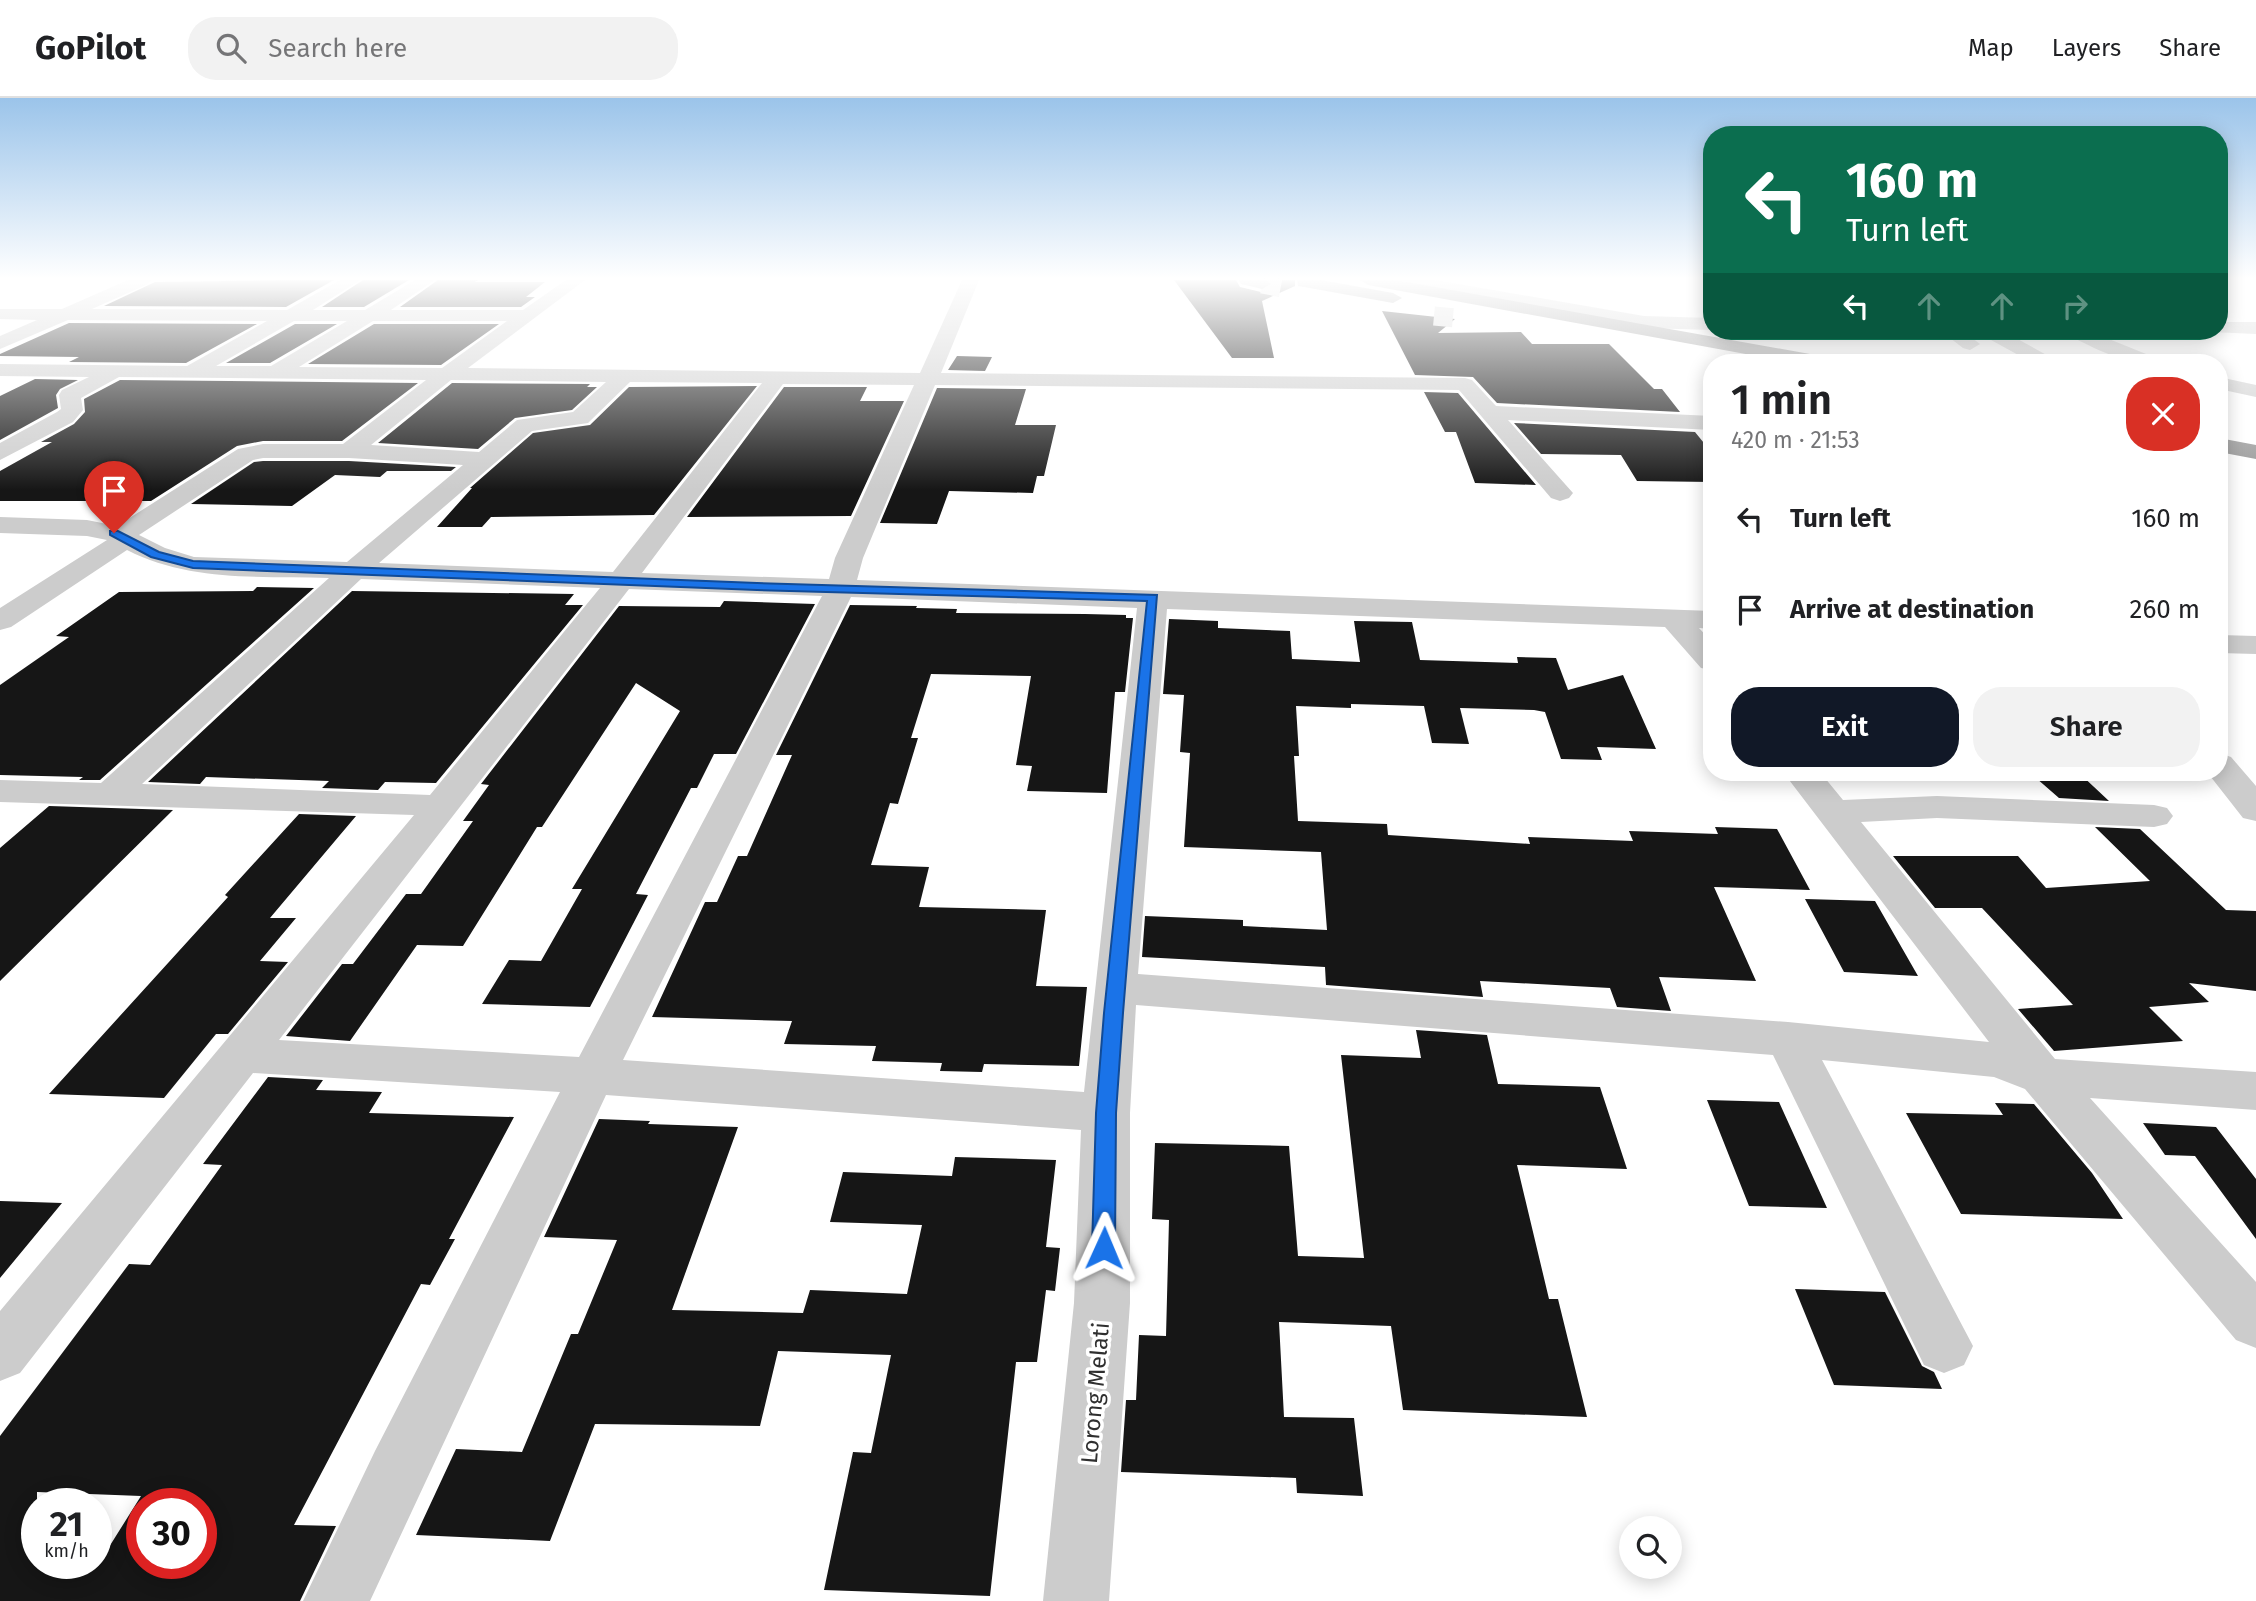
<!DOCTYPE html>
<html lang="en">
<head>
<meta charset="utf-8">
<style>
	:root { --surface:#fff; --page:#f2f2f2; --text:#202124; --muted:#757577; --line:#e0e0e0; --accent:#111827 }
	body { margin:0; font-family:"Fira Sans",sans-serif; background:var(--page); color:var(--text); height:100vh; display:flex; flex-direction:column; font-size:26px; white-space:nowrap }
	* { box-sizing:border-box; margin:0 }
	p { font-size:23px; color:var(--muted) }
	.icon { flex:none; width:38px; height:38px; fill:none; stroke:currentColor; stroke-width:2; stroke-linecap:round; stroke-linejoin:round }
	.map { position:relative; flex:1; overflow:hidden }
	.sheet { position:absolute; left:1703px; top:256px; width:525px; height:427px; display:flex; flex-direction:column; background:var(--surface); border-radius:28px; box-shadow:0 4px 18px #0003 }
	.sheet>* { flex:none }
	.banner { position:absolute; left:1703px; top:28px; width:525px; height:214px; border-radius:28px; box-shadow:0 4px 18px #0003; background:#0b6e4f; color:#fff; overflow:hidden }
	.fabs { position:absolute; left:1619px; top:1418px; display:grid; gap:14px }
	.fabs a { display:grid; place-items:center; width:63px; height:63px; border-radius:50%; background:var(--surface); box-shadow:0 4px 18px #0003; font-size:35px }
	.speed { position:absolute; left:21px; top:1390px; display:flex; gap:14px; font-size:35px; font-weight:700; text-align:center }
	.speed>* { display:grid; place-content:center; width:91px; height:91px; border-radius:50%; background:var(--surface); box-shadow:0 4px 18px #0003; line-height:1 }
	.speed small { font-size:18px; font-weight:400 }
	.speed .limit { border:10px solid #d22; background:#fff; color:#111 }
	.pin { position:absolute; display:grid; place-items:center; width:60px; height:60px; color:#fff; margin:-72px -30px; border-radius:50% 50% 50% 0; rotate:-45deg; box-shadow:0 0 7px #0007 }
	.pin .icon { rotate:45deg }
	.me { position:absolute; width:77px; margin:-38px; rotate:1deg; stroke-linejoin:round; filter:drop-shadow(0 0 5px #0008) }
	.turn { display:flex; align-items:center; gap:24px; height:147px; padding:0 28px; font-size:32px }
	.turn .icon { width:91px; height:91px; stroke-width:2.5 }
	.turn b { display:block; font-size:49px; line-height:60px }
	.lanes { display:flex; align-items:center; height:66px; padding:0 28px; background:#0003; justify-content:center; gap:35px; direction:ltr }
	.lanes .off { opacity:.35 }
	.round { display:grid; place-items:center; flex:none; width:74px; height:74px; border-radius:28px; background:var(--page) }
	.overview { display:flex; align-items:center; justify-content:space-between; height:119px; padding:0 28px }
	h1 { font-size:42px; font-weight:600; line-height:52px }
	.cta { display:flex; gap:14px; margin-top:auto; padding:14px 28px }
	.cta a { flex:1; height:80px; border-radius:28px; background:var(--accent); color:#fff; font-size:28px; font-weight:600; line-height:80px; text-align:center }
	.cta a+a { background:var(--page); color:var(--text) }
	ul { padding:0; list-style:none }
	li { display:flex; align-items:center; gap:21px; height:91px; padding:0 28px }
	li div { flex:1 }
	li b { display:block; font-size:26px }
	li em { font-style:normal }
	header { display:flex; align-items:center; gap:42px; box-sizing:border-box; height:98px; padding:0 35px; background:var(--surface); border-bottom:2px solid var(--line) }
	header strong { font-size:33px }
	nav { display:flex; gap:38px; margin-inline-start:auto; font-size:24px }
	.search { width:490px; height:63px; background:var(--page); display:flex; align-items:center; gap:18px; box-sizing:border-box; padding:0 24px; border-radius:28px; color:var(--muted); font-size:26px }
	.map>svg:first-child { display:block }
	.building { fill:#161616; fill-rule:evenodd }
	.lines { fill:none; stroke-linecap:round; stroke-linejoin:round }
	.highway-tunnel { stroke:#d5d5d5; stroke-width:19; stroke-dasharray:19 10; stroke-linecap:butt }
	.minor { fill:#ccc; fill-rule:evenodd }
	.highway { fill:#969696; fill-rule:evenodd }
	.route { fill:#1a73e8; stroke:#114b97; stroke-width:2 }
	.labels { text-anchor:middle; stroke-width:7; stroke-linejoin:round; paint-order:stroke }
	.near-street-label { font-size:23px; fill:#2f2f2f; stroke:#fff }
</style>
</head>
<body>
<header>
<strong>GoPilot</strong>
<div class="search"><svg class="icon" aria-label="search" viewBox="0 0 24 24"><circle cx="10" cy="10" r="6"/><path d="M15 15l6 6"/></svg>Search here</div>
<nav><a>Map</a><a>Layers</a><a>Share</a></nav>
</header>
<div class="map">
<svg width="2256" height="1503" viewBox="0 0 2256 1503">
	<rect width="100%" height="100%" fill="#fff"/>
	<!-- building -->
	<path class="building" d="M 283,182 L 334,182 L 286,209 L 104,208 L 155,184 Z
		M 363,182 L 409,182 L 364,209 L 322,209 Z
		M 438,182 L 478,182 L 475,184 L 545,184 L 526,199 L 535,199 L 521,209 L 400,209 Z
		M 1174,182 L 1236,182 L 1240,189 L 1261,194 L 1272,188 L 1270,182 L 1295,182 L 1295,188 L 1262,203 L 1274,260 L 1232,260 Z
		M 1382,213 L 1455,221 L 1438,235 L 1521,234 L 1532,246 L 1609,246 L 1654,291 L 1662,291 L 1680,314 L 1497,305 L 1473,279 L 1415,277 Z
		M 69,225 L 257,226 L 186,265 L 69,264 L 79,259 L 0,258 L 0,256 Z
		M 295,226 L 337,226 L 270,265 L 226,265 Z
		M 374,226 L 499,226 L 441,267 L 308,266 Z
		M 957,258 L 992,259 L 985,273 L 948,272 Z
		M 35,281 L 78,282 L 60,291 L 56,297 L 58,310 L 0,342 L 0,298 Z
		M 120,282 L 418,285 L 342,343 L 263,343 L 237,348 L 151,403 L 0,403 L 0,373 L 52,344 L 41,344 L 74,326 L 85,314 L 84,301 Z
		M 452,285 L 590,286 L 587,289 L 597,289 L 572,312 L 515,320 L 478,351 L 378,345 Z
		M 757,288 L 654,417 L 491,419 L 482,429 L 437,429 L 472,390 L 470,390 L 533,335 L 590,327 L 629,289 Z
		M 784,289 L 867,289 L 860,303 L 904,303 L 851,418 L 687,419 Z
		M 937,290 L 1026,291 L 1015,327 L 1056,327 L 1044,378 L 1037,378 L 1033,395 L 949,393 L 937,426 L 880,425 Z
		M 1424,294 L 1458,295 L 1536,387 L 1475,385 L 1456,334 L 1445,334 Z
		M 1514,325 L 1695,334 L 1712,355 L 1712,384 L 1637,383 L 1621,357 L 1541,356 Z
		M 263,363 L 349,363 L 456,369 L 451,373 L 387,373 L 380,379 L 335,377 L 292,408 L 191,406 L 254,364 Z
		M 257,489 L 314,490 L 100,682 L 79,682 L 83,679 L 0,677 L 0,587 L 69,539 L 56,538 L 119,494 L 253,493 Z
		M 352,493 L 574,496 L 565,507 L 583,507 L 436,685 L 385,684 L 378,692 L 322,690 L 329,683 L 206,679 L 200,686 L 148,684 Z
		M 724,503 L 815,506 L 736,656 L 714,656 L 697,690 L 691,690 L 636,796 L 648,797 L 590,909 L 482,906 L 509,862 L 541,863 L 582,791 L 572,791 L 680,613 L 636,585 L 542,729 L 537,729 L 463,848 L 417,847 L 350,943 L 286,938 L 342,866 L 353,866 L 406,796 L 421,796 L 473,723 L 463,723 L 489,687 L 481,686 L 619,508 L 720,509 Z
		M 850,507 L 917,508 L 916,510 L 957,511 L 956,515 L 1085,516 L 1126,517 L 1126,520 L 1133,520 L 1125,594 L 1115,594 L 1107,695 L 1027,693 L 1032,668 L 1016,667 L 1031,578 L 931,576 L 911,640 L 918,640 L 898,706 L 890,705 L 871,767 L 929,769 L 919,809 L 1046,812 L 1036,888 L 1087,889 L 1079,968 L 984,966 L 982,974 L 940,973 L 942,965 L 872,963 L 876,948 L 784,946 L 792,923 L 652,919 L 705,804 L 717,804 L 738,758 L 747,758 L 792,657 L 776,657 Z
		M 1169,521 L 1218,523 L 1218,530 L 1290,533 L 1292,561 L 1360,564 L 1354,523 L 1412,524 L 1420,562 L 1518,565 L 1517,559 L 1556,560 L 1568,592 L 1623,577 L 1656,651 L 1597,649 L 1602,662 L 1561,661 L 1545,614 L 1534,612 L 1460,610 L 1469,646 L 1432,645 L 1424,608 L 1351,606 L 1351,610 L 1296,608 L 1299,658 L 1294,658 L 1298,723 L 1387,726 L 1388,737 L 1530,746 L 1528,739 L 1633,743 L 1629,733 L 1718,736 L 1715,729 L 1777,731 L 1810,792 L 1714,789 L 1756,883 L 1659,879 L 1671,913 L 1617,909 L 1610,890 L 1480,883 L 1483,899 L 1326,887 L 1325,869 L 1142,859 L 1145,818 L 1243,822 L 1243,828 L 1327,832 L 1321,754 L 1184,749 L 1190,655 L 1180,654 L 1184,597 L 1163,596 Z
		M 2029,674 L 2078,674 L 2109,703 L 2059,700 Z
		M 49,708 L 173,712 L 0,883 L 0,750 Z
		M 299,716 L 356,718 L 270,820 L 296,820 L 260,863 L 288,864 L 228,936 L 216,936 L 164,1000 L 49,996 L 228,799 L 225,797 Z
		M 2095,729 L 2140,731 L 2226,812 L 2256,813 L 2256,893 L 2189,885 L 2209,904 L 2149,909 L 2183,943 L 2054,953 L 2018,911 L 2073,907 L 1982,810 L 1935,810 L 1893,758 L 2018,758 L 2046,790 L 2150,783 Z
		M 1805,801 L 1875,803 L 1918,878 L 1844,874 Z
		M 1416,932 L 1487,937 L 1498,986 L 1600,989 L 1627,1071 L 1517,1067 L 1549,1201 L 1558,1201 L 1587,1319 L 1403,1312 L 1391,1228 L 1279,1224 L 1284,1319 L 1354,1320 L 1363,1398 L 1297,1395 L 1296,1380 L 1121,1374 L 1126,1302 L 1136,1302 L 1139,1237 L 1166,1238 L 1169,1122 L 1152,1121 L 1155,1045 L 1289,1048 L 1298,1158 L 1364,1160 L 1341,957 L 1421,960 Z
		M 268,979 L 323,982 L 316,992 L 382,994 L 369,1015 L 514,1019 L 449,1141 L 455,1141 L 430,1187 L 421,1186 L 294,1427 L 336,1428 L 300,1503 L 0,1503 L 0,1338 L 129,1166 L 150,1167 L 222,1067 L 203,1066 ZM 37,1394 L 141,1398 L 99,1465 L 37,1465 ZM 142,1405 L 201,1405 L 201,1465 L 142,1465 Z
		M 1707,1002 L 1779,1004 L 1827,1110 L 1749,1108 Z
		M 1995,1005 L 2034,1006 L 2092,1075 L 2123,1121 L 1961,1116 L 1906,1015 L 2003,1017 Z
		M 599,1021 L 650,1023 L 648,1026 L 738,1029 L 672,1212 L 803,1215 L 810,1192 L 907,1196 L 922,1127 L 830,1124 L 843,1074 L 952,1078 L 955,1059 L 1056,1062 L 1046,1149 L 1060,1150 L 1055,1193 L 1046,1192 L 1037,1264 L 1016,1264 L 990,1498 L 824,1492 L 853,1354 L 871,1355 L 891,1257 L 778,1253 L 760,1328 L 595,1326 L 550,1443 L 416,1437 L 456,1351 L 522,1354 L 571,1236 L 578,1236 L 617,1142 L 544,1139 Z
		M 2143,1025 L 2216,1029 L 2256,1081 L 2256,1141 L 2195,1058 L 2165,1057 Z
		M 0,1103 L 62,1105 L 0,1180 Z
		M 1795,1191 L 1885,1194 L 1922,1268 L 1934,1274 L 1942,1291 L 1834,1287 Z"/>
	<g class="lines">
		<!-- highway-tunnel -->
		<path class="highway-tunnel" d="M 1262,186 L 1288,191
			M 1434,218 L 1455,220"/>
		<!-- minor -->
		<path class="minor" d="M 128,182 L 151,182 L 148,186 L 92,211 L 287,212 L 340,182 L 360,182 L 313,212 L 365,212 L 415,182 L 435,182 L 391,212 L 523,212 L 566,182 L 585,182 L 468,270 L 920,275 L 962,182 L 979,182 L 941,275 L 1465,280 L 1472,282 L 1496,308 L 1712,318 L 1712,332 L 1508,322 L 1573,395 L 1569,400 L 1560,403 L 1551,400 L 1459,292 L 935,287 L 863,460 L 857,482 L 1712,513 L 1712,531 L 1699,530 L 1712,544 L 1712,572 L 1701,570 L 1665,529 L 1167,511 L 1138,876 L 1788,924 L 1989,944 L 1783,674 L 1820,674 L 1843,702 L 1937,698 L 2154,707 L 2167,710 L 2173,718 L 2167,726 L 2154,729 L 1937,720 L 1861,724 L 2055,961 L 2256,974 L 2256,1012 L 2090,1000 L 2256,1184 L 2256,1250 L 2236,1242 L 2025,991 L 1994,979 L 1822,962 L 1973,1248 L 1964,1267 L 1944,1275 L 1924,1267 L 1773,957 L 1136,907 L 1130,1015 L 1130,1205 L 1109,1503 L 1043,1503 L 1074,1205 L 1081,1032 L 606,997 L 370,1503 L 303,1503 L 375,1353 L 560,994 L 253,975 L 20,1275 L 0,1283 L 0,1213 L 414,717 L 0,704 L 0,682 L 101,685 L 329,480 C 261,478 189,484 127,452 L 11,529 L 0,532 L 0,510 L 107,442 L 87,438 L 0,435 L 0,419 L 87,422 L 117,428 L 238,351 L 263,346 L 343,346 L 426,282 L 119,279 L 81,300 L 83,312 L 73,324 L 0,362 L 0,345 L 57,314 L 61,311 L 59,297 L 62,292 L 89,279 L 0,278 L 0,266 L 187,268 L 267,223 L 68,222 L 0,251 L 0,238 L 37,222 L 0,221 L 0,211 L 62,211 ZM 294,223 L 347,223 L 271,268 L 216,268 ZM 373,223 L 507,223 L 442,270 L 299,269 ZM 451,282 L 606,284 L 573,314 L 517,322 L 479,354 L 371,347 ZM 630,284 L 762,285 L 613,474 L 379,465 L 532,333 L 588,325 ZM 783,286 L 914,287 L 835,460 L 829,481 L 642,475 ZM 263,360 L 349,360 L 463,367 L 347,464 L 194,459 L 165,450 L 139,437 L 253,362 ZM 361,481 L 600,490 L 430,697 L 142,686 ZM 629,491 L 822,498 L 579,959 L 279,942 ZM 851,499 L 1137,510 L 1084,994 L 623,962 Z
			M 1398,182 L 1435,182 L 1644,218 L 1712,220 L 1712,232 L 1644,230 L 1407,187 Z
			M 2219,224 L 2256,224 L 2256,236 L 2212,234 L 2219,233 Z
			M 1941,233 L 1963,233 L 1980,246 L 1970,252 L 1963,250 Z
			M 1980,233 L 2003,233 L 2052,260 L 2055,264 L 2031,264 L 1982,237 Z
			M 2066,233 L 2089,233 L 2156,260 L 2159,264 C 2123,266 2100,253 2068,237 Z
			M 2219,279 L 2256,287 L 2256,299 L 2219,291 Z
			M 2219,537 L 2256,538 L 2256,556 L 2219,555 Z
			M 2219,655 L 2231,659 L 2256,688 L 2256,723 L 2243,720 L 2207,674 L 2219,674 Z"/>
		<!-- highway -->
		<path class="highway" d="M 1239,182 L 1266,182 L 1271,186 L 1262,191 L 1241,186 Z
			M 1297,182 L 1321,182 L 1393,195 L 1402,200 L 1393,205 L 1304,189 L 1298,188 Z
			M 1360,182 L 1396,182 L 1821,258 L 1828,260 L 1831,264 L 1789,264 L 1368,187 Z
			M 2219,340 L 2256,347 L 2256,361 L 2219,354 Z"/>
	</g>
	<!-- sky -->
	<linearGradient id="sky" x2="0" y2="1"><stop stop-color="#9bc4ea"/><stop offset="0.46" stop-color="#fff"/><stop offset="1" stop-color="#fff" stop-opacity="0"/></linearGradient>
	<rect width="2256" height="392" fill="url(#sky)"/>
	<!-- route -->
	<path class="route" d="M 110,433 L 118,433 L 159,454 L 193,463 L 757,485 L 1157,497 L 1123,915 L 1116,1015 L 1115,1150 L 1111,1157 L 1104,1160 L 1096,1157 L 1092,1150 L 1096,1015 L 1104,915 L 1147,503 L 757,492 L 193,470 L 151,459 L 110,437 Z"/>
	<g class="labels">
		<!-- near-street labels -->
		<g class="near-street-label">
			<text transform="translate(1095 1295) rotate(-85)" y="8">Lorong Melati</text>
		</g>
	</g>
</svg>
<div class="fabs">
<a><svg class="icon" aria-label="search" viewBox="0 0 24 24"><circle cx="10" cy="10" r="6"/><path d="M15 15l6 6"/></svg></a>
</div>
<div class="speed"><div>21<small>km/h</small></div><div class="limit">30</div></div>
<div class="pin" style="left:114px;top:435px;background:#d93025"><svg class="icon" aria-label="arrive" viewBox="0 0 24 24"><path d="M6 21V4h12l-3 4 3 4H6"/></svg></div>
<svg class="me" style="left:1104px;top:1150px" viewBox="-20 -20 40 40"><path d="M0-17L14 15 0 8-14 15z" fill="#1a73e8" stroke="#fff" stroke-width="4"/></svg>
<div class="banner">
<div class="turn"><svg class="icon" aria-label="left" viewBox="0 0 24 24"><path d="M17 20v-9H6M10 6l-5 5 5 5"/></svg><div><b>160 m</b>Turn left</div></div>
<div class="lanes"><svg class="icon" aria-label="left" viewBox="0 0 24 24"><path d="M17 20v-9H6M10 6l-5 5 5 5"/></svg><svg class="icon off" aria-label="ahead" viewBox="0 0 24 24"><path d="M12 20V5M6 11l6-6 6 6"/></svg><svg class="icon off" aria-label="ahead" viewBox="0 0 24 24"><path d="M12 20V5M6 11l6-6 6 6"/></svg><svg class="icon off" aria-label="right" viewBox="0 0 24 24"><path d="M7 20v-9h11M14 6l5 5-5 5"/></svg></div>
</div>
<section class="sheet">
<div class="overview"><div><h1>1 min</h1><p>420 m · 21:53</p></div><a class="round" style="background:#d93025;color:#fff"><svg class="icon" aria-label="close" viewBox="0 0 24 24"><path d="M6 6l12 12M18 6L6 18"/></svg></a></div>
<ul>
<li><svg class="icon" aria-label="left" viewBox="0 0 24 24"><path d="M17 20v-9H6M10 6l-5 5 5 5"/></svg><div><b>Turn left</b></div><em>160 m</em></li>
<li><svg class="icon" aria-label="arrive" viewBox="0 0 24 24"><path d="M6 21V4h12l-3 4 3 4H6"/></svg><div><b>Arrive at destination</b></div><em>260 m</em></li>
</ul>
<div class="cta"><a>Exit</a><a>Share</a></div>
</section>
</div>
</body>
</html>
